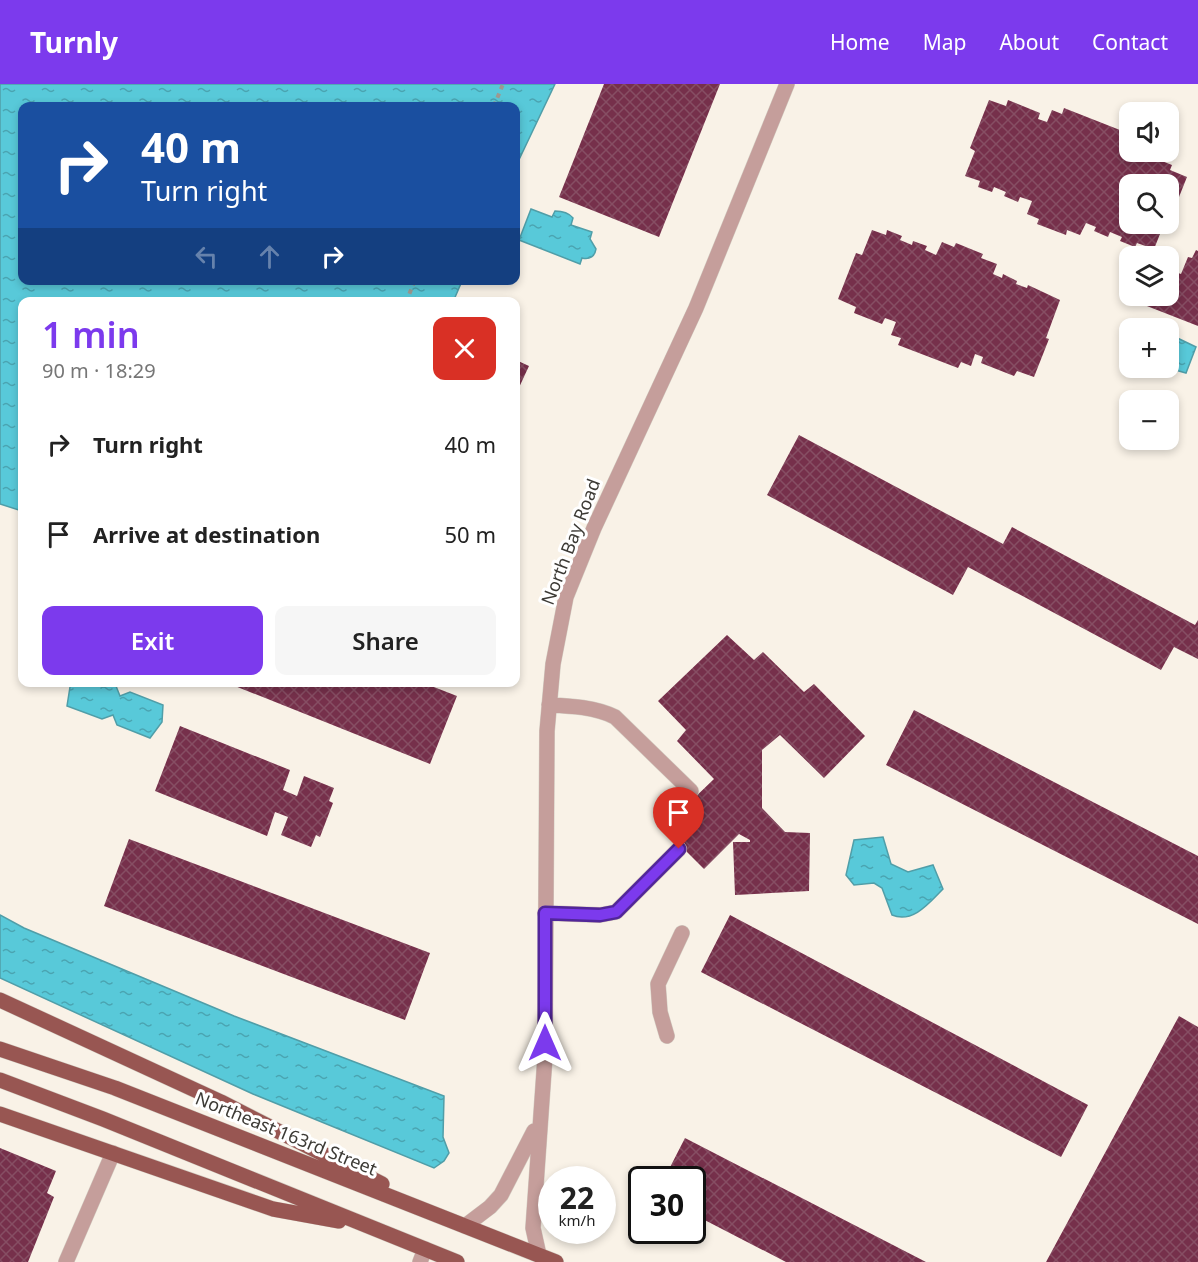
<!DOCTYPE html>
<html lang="en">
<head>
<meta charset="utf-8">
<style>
	:root { --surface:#fff; --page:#f6f6f6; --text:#222; --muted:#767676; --accent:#7c3aed }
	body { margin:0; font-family:"Noto Sans",sans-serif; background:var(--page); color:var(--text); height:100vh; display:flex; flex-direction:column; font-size:22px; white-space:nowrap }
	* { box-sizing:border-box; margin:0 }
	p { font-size:20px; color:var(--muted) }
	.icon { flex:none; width:33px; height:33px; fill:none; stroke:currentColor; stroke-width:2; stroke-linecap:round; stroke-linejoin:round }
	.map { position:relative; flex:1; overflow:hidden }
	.details { position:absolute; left:18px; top:213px; width:502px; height:390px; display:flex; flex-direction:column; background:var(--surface); border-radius:12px; box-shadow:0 3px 9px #0003 }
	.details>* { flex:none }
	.hud { position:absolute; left:18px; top:18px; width:502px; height:183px; border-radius:12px; box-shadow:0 3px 9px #0003; background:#1a4fa0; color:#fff; overflow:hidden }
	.tools { position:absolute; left:1119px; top:18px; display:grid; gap:12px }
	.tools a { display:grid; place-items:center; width:60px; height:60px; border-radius:12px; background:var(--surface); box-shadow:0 3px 9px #0003; font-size:30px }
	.speed { position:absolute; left:538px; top:1082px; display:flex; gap:12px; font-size:30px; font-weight:700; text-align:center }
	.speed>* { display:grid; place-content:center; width:78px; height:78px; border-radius:50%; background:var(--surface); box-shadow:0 3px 9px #0003; line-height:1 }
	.speed small { font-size:15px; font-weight:400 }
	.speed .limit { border:3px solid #111; border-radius:9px; background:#fff; color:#111 }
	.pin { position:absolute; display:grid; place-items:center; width:51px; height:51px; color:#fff; margin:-62px -26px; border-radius:50% 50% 50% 0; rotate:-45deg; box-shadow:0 0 6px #0007 }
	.pin .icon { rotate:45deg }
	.me { position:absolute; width:66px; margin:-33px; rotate:0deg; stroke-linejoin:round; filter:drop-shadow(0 0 4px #0008) }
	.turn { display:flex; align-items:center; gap:21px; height:126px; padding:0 24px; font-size:27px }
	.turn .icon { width:78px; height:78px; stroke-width:2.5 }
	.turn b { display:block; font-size:42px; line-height:51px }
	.lanes { display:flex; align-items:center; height:57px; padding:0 24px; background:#0003; justify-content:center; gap:30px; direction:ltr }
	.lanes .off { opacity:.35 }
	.round { display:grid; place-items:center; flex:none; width:63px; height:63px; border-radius:12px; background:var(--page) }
	.overview { display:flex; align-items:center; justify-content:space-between; height:102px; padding:0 24px }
	h1 { font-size:36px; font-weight:600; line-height:45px; color:var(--accent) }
	.primary-button { display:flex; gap:12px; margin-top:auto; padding:12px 24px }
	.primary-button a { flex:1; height:69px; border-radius:12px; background:var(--accent); color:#fff; font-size:24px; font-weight:600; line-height:69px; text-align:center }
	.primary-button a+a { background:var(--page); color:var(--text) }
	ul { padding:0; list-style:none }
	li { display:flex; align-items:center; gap:18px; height:90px; padding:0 24px }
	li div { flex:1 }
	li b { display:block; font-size:22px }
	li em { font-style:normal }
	header { display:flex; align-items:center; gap:36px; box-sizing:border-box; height:84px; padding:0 30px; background:var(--accent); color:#fff }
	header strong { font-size:28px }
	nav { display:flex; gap:33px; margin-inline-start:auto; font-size:21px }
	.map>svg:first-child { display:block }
	.water { fill:url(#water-ripples); stroke:#509ea8; stroke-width:1.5 }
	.building { fill:url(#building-cross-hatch) }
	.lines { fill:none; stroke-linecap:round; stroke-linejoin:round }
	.minor-casing { stroke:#d3cdc3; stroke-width:16 }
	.major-casing { stroke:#d3cdc3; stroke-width:16 }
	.path { stroke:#9d9991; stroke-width:4; stroke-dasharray:4.5 4.5; stroke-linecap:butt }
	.minor { stroke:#c59e9b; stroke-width:15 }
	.major { stroke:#985652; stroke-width:15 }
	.route-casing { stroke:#51269a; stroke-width:15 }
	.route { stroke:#7c3aed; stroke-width:10 }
	.labels { text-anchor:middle; stroke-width:6; stroke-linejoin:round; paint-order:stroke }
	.street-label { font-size:18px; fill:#3c3a35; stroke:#fff }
</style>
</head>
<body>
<header>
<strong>Turnly</strong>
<nav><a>Home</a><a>Map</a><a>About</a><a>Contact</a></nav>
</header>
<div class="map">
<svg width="1198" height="1178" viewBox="0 0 1198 1178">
	<defs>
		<pattern id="water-ripples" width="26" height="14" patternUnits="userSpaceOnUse" patternTransform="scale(1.5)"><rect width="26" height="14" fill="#58c9d9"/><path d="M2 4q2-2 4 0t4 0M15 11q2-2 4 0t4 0" fill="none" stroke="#4aa4b1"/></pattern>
		<pattern id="building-cross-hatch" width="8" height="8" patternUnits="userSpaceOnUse" patternTransform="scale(1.5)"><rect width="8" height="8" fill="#76304b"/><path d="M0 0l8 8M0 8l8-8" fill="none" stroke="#864e63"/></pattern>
	</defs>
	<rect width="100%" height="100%" fill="#f9f2e7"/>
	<!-- water -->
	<path class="water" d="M 0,0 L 555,0 L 516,82 L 516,22 L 22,22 L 22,196 L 462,197 L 453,218 L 22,218 L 22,427 L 0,420 Z
		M 531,125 L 552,133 L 555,127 C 562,127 568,128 573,134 L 571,141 L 592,148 L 590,155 L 596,165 C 595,172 590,176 582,174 L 580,180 L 519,156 Z
		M 1169,250 L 1196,263 L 1186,289 L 1168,284 Z
		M 74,598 L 107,599 L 116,602 L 120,612 L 130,608 L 163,621 L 162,638 L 150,654 L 117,641 L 113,631 L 102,635 L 67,622 L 70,603 Z
		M 883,753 L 891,780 L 908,788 L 933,781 L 943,805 C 930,818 913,840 892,831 L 882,804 L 874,799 L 854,801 L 846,791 L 854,756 Z
		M 0,831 L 24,844 L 234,932 L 444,1012 L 443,1053 L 449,1069 L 444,1077 L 434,1084 L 253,1010 L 0,894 Z"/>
	<!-- building -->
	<path class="building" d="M 604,0 L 720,0 L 659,153 L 559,113 Z
		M 989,16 L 1006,22 L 1008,16 L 1040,29 L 1038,35 L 1047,38 L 1052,26 L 1062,30 L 1064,24 L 1125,48 L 1122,53 L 1130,56 L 1129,70 L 1136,73 L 1139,68 L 1172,81 L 1170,86 L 1187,93 L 1173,128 L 1168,127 L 1168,100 L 1130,100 L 1130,140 L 1164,140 L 1154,165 L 1137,159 L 1135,163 L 1120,157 L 1122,153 L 1110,148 L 1108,153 L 1094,147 L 1096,143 L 1086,139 L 1080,151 L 1067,146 L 1066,151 L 1037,140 L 1039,135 L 1027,130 L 1032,117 L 1020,113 L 1018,118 L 1004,112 L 1006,108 L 994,103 L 992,108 L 978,103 L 980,97 L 965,92 L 975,67 L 970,64 Z
		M 872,146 L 886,151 L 887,146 L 902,152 L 900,156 L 912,161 L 913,157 L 927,162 L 925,166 L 936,171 L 942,158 L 954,163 L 956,159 L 983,170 L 981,174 L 997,180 L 993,190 L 1002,194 L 1003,190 L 1017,197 L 1016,200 L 1027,204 L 1028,201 L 1060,216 L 1046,254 L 1049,255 L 1034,293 L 1017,287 L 1014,292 L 981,279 L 983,273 L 975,270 L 971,282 L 961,278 L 958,284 L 898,261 L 901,254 L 891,251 L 896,238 L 885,234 L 882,240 L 854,229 L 856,223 L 838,215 L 856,169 L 862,171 Z
		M 1196,166 L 1198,167 L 1198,242 L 1129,215 L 1130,212 L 1168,212 L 1168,185 L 1181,190 L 1188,173 L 1192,174 Z
		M 516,276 L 529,282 L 516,310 Z
		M 799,351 L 1003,460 L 1012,443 L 1195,541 L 1198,536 L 1198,575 L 1174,563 L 1161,586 L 968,483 L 953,511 L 767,411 Z
		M 727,551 L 754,576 L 763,568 L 804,608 L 814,600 L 865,652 L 824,694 L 780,651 L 762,666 L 762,724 L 785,748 L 810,749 L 809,807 L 735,811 L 733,758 L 750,758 L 750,756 L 739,750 L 704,785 L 663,744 L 714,695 L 677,657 L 686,646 L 658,617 Z
		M 225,598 L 421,598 L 457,612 L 430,680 Z
		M 914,626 L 1198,772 L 1198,840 L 886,681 Z
		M 180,642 L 290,686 L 283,706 L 297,712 L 304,692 L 334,704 L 329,717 L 333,719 L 320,753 L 316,751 L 311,763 L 281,751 L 288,733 L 275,728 L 267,752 L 155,707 Z
		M 129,755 L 430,869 L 405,936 L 104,822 Z
		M 730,831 L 1088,1021 L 1061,1073 L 701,888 Z
		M 1179,932 L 1198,943 L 1198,1178 L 1046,1178 Z
		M 685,1054 L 926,1178 L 786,1178 L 693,1130 L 693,1095 L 664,1095 Z
		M 0,1064 L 56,1087 L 47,1109 L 54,1113 L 28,1178 L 0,1178 Z"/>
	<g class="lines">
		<defs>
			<path id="minor" d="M 549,621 C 571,622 595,623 615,633 L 691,707
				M 545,829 L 600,831 L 616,828 L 679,765
				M 667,952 L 660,928 L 658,900 L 682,849
				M 465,1142 L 490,1123 L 501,1111 L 534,1047
				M 539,1171 L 533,1144 L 545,973 L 547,647 L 553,580 L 566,513 L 594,444 L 696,224 L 787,0
				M 66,1178 L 113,1069
				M 420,1178 L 425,1165"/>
			<path id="major" d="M 0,916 L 221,1018 L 382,1100
				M 0,965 L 115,1004 L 556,1178
				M 0,996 L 103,1035 L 457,1178
				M 0,1030 L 273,1125 L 339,1137"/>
		</defs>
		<!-- minor casing -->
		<use href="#minor" class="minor-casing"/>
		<!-- major casing -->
		<use href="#major" class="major-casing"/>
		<!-- path -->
		<path class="path" d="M 494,22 L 503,0
			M 406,218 L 415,196"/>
		<!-- minor -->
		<use href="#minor" class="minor"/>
		<!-- major -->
		<use href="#major" class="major"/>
	</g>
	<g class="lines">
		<defs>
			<path id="route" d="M 545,959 L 545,829 L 600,831 L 616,828 L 679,765"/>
		</defs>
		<!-- route casing -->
		<use href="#route" class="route-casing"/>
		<!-- route -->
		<use href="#route" class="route"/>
	</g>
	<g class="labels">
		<!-- street labels -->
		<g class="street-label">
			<text transform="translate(571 458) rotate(-69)" y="6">North Bay Road</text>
			<text transform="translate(286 1050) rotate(22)" y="6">Northeast 163rd Street</text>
		</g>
	</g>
</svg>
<div class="tools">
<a><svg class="icon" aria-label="sound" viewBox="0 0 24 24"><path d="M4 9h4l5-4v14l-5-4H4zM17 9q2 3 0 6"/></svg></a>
<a><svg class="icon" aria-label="search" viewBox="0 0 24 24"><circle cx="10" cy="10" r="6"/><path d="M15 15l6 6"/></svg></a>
<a><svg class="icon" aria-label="layers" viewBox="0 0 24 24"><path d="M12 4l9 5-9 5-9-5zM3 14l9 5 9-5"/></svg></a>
<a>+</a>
<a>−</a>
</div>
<div class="speed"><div>22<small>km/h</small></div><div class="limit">30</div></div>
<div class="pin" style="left:679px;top:765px;background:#d93025"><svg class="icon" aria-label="arrive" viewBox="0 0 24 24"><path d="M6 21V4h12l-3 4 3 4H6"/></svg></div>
<svg class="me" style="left:545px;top:959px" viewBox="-20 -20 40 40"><path d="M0-17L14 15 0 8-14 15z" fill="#7c3aed" stroke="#fff" stroke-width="4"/></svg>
<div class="hud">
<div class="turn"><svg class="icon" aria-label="right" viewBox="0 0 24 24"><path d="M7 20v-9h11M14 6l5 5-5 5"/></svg><div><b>40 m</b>Turn right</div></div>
<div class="lanes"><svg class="icon off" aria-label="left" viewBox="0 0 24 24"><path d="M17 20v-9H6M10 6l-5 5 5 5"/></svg><svg class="icon off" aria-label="ahead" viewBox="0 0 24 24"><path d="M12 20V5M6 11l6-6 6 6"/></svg><svg class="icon" aria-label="right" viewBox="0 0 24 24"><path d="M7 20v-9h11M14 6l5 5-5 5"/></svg></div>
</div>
<section class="details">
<div class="overview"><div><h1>1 min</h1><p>90 m · 18:29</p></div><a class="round" style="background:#d93025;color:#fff"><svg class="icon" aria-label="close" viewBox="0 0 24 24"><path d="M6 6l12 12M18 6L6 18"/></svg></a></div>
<ul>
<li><svg class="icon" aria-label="right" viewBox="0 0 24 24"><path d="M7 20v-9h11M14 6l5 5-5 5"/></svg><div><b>Turn right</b></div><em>40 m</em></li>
<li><svg class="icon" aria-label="arrive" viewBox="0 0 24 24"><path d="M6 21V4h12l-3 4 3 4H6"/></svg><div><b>Arrive at destination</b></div><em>50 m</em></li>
</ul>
<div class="primary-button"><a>Exit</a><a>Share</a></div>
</section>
</div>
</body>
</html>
